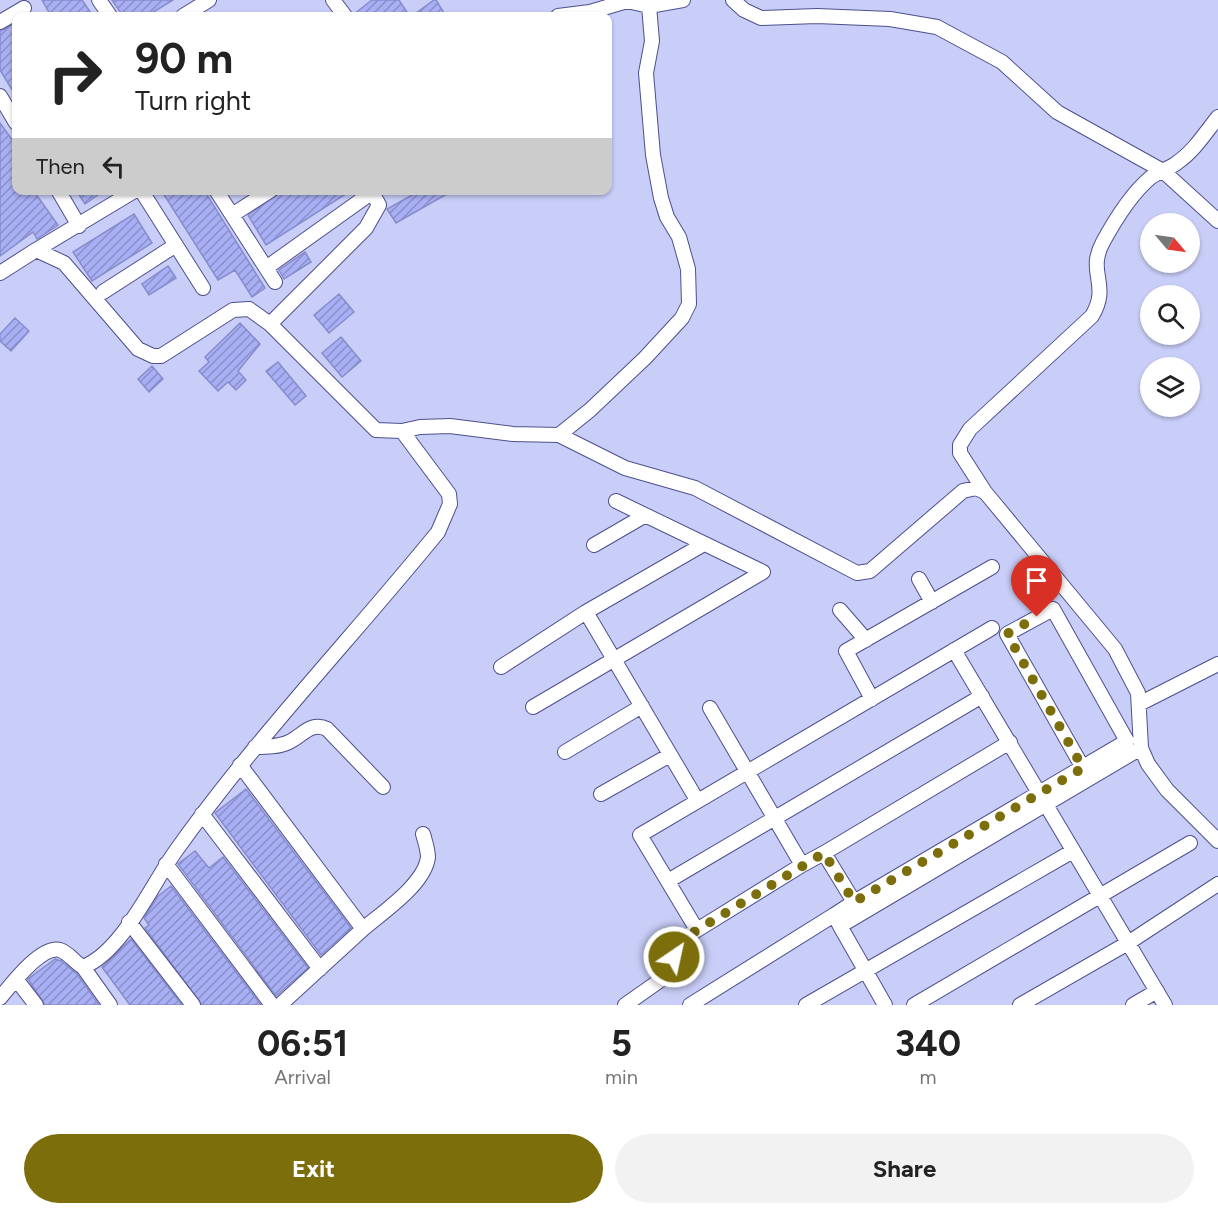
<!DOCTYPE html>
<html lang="en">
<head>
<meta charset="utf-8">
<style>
	:root { --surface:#fff; --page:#f2f2f2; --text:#222; --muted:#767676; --accent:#7c6e0b }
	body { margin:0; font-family:Figtree,sans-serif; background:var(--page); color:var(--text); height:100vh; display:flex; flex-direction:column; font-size:22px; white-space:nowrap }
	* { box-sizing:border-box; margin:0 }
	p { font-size:20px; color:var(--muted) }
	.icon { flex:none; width:33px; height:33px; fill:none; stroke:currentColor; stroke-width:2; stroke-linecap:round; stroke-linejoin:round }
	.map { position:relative; height:1005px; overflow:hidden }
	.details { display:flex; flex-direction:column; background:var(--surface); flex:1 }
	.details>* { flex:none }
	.banner { position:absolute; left:12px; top:12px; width:600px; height:183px; border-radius:12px; box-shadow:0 2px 4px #0004; background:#fff; color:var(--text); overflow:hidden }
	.needle { width:39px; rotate:119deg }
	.controls { position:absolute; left:1140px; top:213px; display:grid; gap:12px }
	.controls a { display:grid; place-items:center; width:60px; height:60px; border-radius:50%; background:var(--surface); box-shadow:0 2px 4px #0004; font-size:30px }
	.pin { position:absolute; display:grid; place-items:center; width:51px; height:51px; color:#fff; margin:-62px -26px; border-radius:50% 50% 50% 0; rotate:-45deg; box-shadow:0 0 6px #0007 }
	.pin .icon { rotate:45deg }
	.me { position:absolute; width:66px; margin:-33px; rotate:34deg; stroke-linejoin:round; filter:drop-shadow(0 0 4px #0008) }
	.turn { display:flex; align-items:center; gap:21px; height:126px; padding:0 24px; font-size:27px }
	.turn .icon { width:78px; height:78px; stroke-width:2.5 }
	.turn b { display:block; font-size:42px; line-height:51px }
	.then { display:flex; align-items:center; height:57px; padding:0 24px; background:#0003; gap:12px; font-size:22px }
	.eta { display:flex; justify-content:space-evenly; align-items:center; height:102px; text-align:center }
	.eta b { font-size:36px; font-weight:700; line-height:42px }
	.button { display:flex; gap:12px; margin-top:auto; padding:12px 24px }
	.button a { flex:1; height:69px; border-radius:36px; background:var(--accent); color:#fff; font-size:24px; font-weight:700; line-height:69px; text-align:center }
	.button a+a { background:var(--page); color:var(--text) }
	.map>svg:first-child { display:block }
	.building { fill:url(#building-hatch); stroke:#878ccd; stroke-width:1.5 }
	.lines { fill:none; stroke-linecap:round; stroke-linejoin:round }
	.minor-casing { stroke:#4d508c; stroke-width:16 }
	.minor { stroke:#fff; stroke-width:14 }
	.route { stroke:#7c6e0b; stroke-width:10; stroke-dasharray:0 18 }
</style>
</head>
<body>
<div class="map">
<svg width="1218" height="1005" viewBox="0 0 1218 1005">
	<defs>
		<pattern id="building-hatch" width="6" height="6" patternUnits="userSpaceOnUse" patternTransform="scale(1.5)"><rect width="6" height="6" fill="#a9aff4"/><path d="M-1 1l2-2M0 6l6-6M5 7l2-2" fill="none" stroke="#8a8fc8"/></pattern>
	</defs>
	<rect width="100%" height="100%" fill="#c9cef8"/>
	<!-- building -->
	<path class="building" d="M 42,0 L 82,0 L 93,16 L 51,16 Z
		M 112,0 L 173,0 L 147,16 L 123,16 Z
		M 372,0 L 399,0 L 407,12 L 401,16 L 354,16 L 354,14 Z
		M 436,0 L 446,16 L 412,16 L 434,0 Z
		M 14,24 L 16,28 L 16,96 L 0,70 L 0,31 Z
		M 0,123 L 16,145 L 16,190 L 33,190 L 58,225 L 37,239 L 33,232 L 0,256 Z
		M 76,190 L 105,190 L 85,204 Z
		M 161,190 L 204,190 L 265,288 L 252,297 L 235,270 L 218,280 Z
		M 284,190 L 352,190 L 266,245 L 248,215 Z
		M 421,190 L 454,190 L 396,223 L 387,209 Z
		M 134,214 L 152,243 L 92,281 L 73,252 Z
		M 305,252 L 311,262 L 284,279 L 279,270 Z
		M 168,266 L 176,278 L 149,295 L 142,284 Z
		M 339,294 L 354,312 L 329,333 L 314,315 Z
		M 15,318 L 29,331 L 11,351 L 0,341 L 0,334 Z
		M 240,323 L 260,344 L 238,371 L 246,380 L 236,390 L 228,382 L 218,391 L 199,371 L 209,362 L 205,357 Z
		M 341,337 L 361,361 L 342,377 L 322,353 Z
		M 278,362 L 306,396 L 295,405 L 266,371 Z
		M 152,366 L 163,379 L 149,392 L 138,379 Z
		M 246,789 L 351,928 L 321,955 L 215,813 Z
		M 195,851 L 209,868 L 223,857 L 308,968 L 276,996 L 178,864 Z
		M 171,886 L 261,1005 L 202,1005 L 145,928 L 149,925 L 144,918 L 158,896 Z
		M 131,939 L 182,1005 L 130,1005 L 102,967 Z
		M 55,959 L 61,961 L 77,974 L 99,1005 L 45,1005 L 28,979 Z"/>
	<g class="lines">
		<defs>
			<path id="minor" d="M 99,0 L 110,16
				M 333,0 L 345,16
				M 733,0 L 744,10 L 761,18 L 817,16 L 890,19 L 937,27 L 1002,62 L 1057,112 L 1163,171 L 1218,221
				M 183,16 L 209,0
				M 558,16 L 590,12 L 627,1 L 649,6 L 683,0
				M 0,22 L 24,8
				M 0,96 L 16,123
				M 58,190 L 79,226
				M 141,190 L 203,288
				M 216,190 L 275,282
				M 232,215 L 271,190
				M 36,250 L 136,190
				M 266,268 L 364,198
				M 0,273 L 36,250 L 64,263 L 138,349 L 153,356 L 161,356 L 233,310 L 249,309 L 270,324 L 376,430 L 402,431 L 420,427 L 450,426 L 513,434 L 559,435 L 625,468 L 695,488 L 857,573 L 870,571 L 963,491 L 976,488 L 985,492 L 1115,649 L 1138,693 L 1141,748 L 1148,764 L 1167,790 L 1218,841
				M 103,292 L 176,245
				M 270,324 L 366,228 L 379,205 L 371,190
				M 559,435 L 590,410 L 645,358 L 682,318 L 689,304 L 688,269 L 679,237 L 667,217 L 661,198 L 653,155 L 646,73 L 652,41 L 649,6
				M 985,492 L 960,453 L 960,445 L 970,429 L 1092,316 C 1111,284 1086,273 1103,242 C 1115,220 1131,194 1150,178 C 1158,171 1170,169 1178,162 C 1194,151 1206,132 1218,117
				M 594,545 L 644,516
				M 919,579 L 932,602
				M 840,610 L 866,640
				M 586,612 L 697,800
				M 954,650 L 1165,1005
				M 501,667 L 586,612 L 704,544
				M 872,699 L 846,651 L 992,567
				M 1139,704 L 1218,664
				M 533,707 L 763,572 L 616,501
				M 710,708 L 802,865 L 824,853 L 854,902 L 834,915 L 840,926
				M 255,747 C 266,747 279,747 289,742 C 302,736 311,721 327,729 L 383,787
				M 565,752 L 642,706
				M 240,765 L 363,929 L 280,1005
				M 601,794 L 670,755
				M 202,814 L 320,969
				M 824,853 L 1010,742
				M 166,864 L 272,1005
				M 802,865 L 697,930 L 640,835 L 992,628
				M 668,881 L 982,696
				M 854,902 L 1127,741 L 1053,609 L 1007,634 L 1083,768
				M 129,922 L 193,1005
				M 363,929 C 383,912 425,884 428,857 C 428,850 425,841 423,834
				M 83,967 L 110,1005
				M 16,979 L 36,1005
				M 0,998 C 11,985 41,945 60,950 C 69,953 75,963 83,967 C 122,952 151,886 175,852 C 255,739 351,639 438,532 L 450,504 L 449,494 L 402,431
				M 625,1005 L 672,972 L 676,943 L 697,930
				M 690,1005 L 834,915
				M 806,1005 L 1073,851
				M 885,1005 L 840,926 L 1141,748
				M 914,1005 L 1190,843
				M 1020,1005 L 1128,943 L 1218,884
				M 1133,1005 L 1157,991"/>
		</defs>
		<!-- minor casing -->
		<use href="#minor" class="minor-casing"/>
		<!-- minor -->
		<use href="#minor" class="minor"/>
	</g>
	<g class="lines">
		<!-- route -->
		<path class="route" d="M 674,957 L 676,943 L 824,853 L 854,902 L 1083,768 L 1007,634 L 1037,617"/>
	</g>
</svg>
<div class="controls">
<a><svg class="needle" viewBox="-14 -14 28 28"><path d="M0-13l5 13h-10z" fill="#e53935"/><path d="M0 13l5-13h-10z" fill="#767676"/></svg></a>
<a><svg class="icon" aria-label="search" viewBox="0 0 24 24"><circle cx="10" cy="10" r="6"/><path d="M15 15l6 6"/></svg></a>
<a><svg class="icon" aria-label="layers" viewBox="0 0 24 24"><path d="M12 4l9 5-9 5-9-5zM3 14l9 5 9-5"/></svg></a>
</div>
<div class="pin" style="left:1037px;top:617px;background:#d93025"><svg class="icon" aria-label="arrive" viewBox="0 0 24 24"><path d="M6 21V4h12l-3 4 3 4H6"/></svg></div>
<svg class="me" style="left:674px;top:957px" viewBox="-20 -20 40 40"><circle r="17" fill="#7c6e0b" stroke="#fff" stroke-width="3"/><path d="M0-11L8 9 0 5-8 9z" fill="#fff"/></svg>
<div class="banner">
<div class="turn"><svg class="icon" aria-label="right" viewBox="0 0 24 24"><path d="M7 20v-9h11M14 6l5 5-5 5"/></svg><div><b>90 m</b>Turn right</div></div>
<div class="then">Then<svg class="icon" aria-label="left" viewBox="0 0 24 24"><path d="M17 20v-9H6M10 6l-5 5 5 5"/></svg></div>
</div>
</div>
<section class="details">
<div class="eta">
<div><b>06:51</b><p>Arrival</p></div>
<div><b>5</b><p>min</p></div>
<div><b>340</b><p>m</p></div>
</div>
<div class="button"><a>Exit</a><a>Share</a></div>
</section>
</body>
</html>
